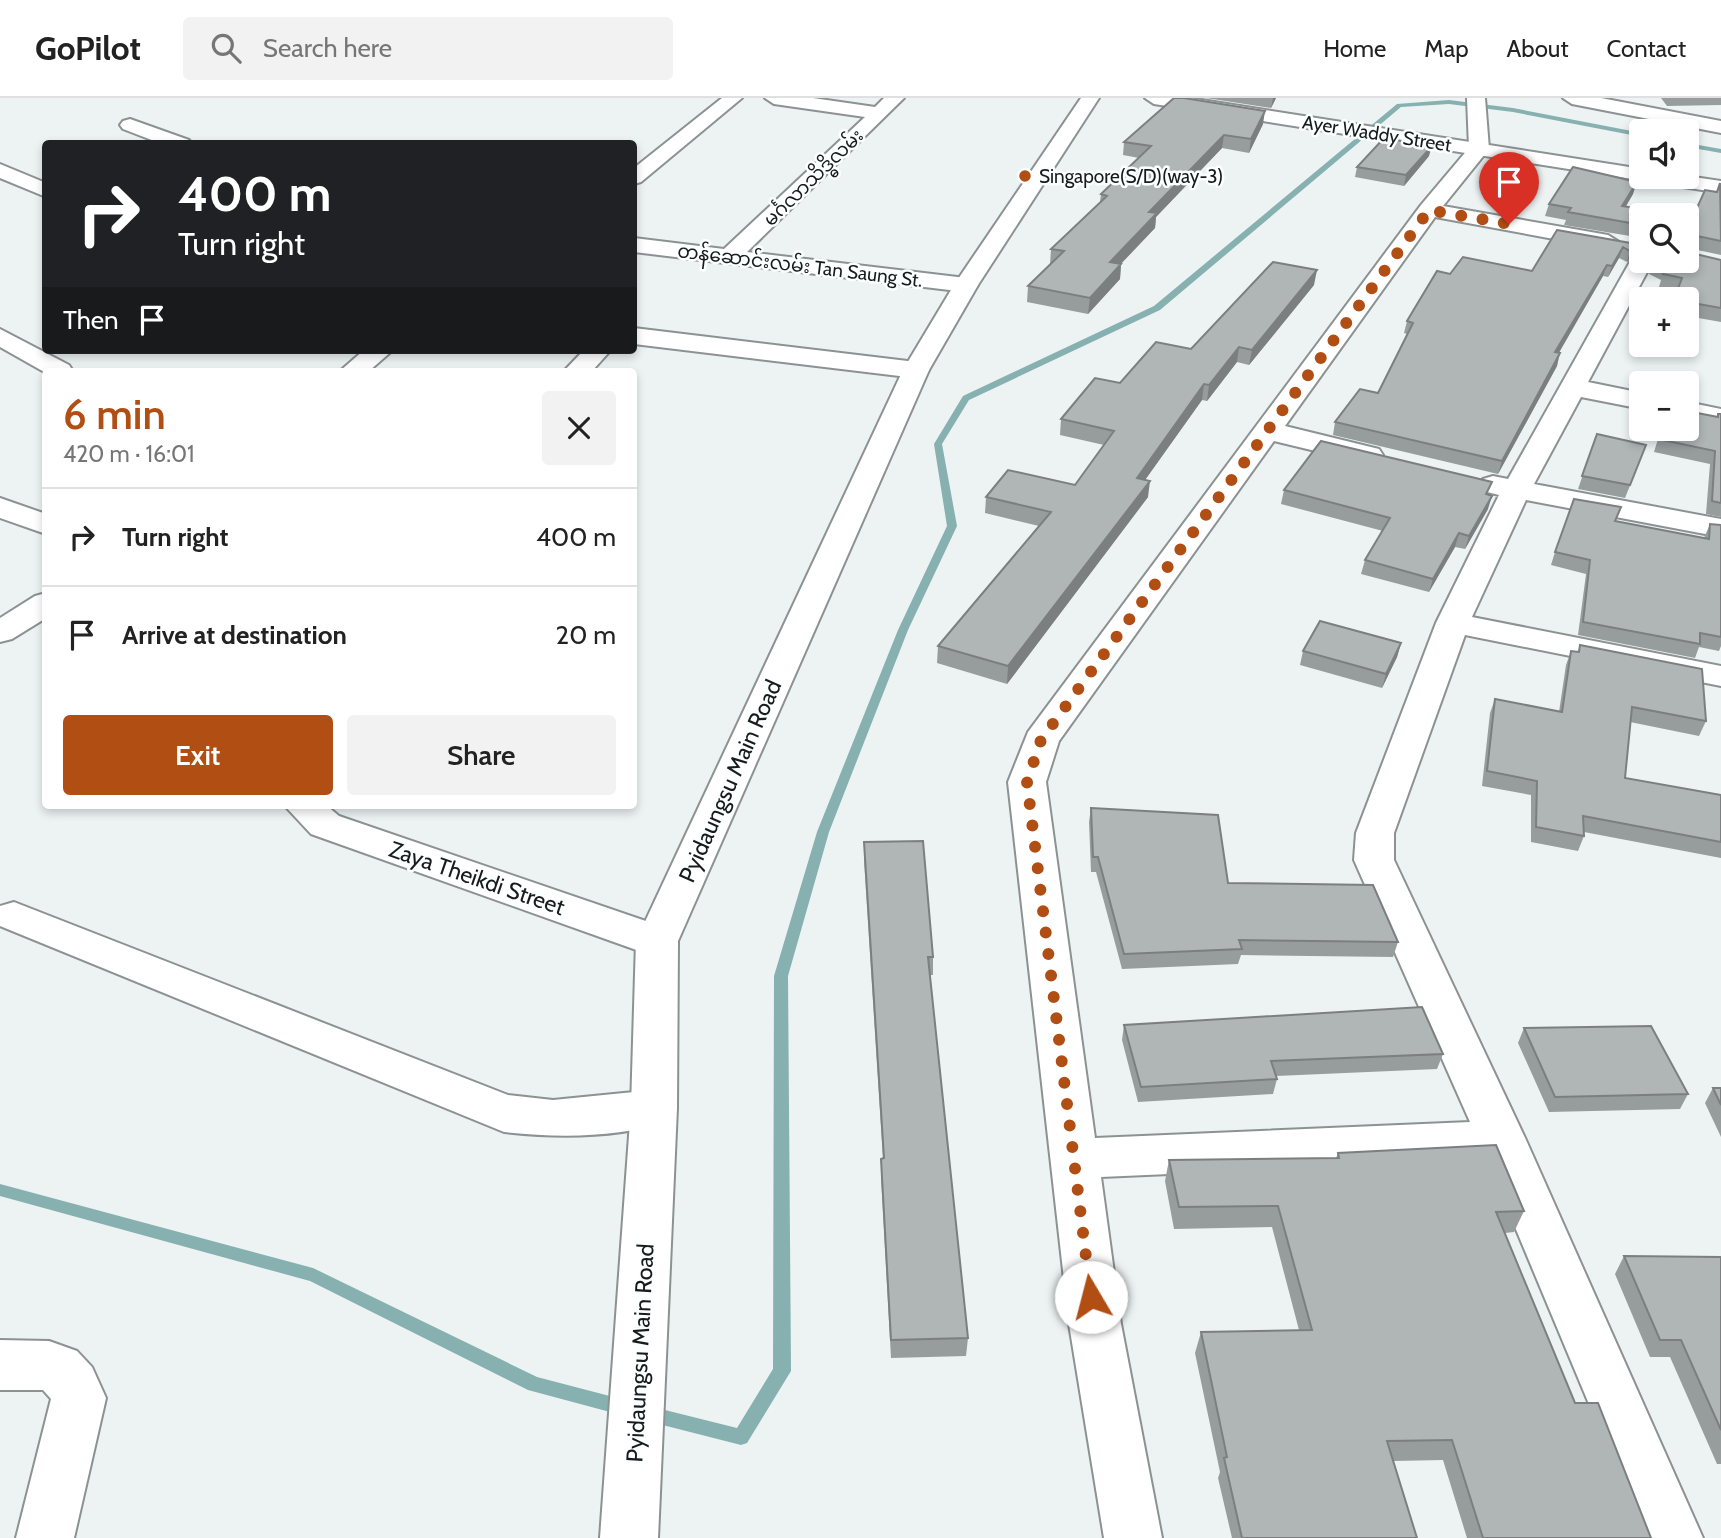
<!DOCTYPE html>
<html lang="en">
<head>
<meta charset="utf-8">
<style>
	:root { --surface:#fff; --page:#f2f2f2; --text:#222; --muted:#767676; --line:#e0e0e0; --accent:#b04e14 }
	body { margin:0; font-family:Cabin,"Noto Sans Myanmar",sans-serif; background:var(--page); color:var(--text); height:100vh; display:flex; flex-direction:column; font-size:26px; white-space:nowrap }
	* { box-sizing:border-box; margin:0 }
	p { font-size:23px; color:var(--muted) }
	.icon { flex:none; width:38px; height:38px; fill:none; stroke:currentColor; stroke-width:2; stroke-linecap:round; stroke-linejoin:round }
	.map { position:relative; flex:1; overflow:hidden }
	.panel { position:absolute; left:42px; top:270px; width:595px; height:441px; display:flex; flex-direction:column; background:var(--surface); border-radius:7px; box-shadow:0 4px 10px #0003 }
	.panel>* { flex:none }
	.top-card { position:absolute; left:42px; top:42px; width:595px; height:214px; border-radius:7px; box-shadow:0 4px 10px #0003; background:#202124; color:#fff; overflow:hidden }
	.controls { position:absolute; left:1629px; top:21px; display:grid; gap:14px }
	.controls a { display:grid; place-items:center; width:70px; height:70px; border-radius:7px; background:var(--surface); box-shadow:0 4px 10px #0003; font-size:35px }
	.pin { position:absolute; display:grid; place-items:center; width:60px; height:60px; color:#fff; margin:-72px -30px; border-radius:50% 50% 50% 0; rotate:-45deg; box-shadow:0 0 7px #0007 }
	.pin .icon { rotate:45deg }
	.me { position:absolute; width:77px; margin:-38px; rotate:352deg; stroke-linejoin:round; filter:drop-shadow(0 0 5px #0008) }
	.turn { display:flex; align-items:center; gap:24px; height:147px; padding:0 21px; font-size:32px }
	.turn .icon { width:91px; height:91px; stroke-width:2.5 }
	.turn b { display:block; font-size:49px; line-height:60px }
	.then { display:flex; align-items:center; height:66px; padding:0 21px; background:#0003; gap:14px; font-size:26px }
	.round { display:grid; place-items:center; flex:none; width:74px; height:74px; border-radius:7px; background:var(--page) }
	.overview { display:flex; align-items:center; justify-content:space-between; height:119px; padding:0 21px }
	h1 { font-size:42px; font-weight:600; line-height:52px; color:var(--accent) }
	.action { display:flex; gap:14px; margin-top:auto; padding:14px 21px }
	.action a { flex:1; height:80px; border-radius:7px; background:var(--accent); color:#fff; font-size:28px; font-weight:600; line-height:80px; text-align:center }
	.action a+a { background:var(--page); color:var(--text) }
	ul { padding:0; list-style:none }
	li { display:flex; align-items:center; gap:21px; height:98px; padding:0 21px; border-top:2px solid var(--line) }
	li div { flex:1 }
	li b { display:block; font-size:26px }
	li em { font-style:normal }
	header { display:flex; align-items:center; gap:42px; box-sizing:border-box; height:98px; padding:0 35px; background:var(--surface); border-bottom:2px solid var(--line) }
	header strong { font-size:33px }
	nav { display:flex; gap:38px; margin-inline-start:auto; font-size:24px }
	.search { width:490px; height:63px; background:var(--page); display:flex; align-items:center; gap:18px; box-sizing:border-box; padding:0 24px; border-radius:7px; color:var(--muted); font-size:26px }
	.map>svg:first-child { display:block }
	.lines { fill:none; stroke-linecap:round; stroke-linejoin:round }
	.stream { fill:#87b0b0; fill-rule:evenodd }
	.minor-casing { stroke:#8c9292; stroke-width:4 }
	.tertiary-casing { stroke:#8c9292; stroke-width:4 }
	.secondary-casing { stroke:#8c9292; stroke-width:4 }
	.minor { fill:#fff; fill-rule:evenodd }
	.tertiary { fill:#fff; fill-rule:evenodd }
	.secondary { fill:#fff; fill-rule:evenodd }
	.wall { fill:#979d9d }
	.shaded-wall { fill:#7b7f7f }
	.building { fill:#b0b6b6; stroke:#7b7f7f; stroke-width:2 }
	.route { stroke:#b04e14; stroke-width:12; stroke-dasharray:0 21.6 }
	.poi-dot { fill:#b04e14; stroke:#fcffff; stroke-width:2.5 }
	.labels { text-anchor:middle; stroke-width:5; stroke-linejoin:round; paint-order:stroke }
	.far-street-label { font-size:19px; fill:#191b1b; stroke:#fcffff }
	.far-poi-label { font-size:19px; fill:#191b1b; stroke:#fcffff; text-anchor:start }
	.street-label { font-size:23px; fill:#191b1b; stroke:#fcffff }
</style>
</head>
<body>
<header>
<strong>GoPilot</strong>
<div class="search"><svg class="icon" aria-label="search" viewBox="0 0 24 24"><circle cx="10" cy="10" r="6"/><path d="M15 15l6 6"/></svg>Search here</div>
<nav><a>Home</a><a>Map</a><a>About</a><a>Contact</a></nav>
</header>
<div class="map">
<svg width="1721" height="1440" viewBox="0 0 1721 1440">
	<rect width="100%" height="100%" fill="#ecf3f2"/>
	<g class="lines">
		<!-- stream -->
		<path class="stream" d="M 1449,2 L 1513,10 L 1642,35 L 1642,39 L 1513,14 L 1449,6 L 1401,9 L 1160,212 L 969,302 L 942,346 L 957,428 L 908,532 L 829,734 L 788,878 L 791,1273 L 747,1345 L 741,1347 L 643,1322 L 640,1316 L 643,1310 L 649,1308 L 737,1330 L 773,1271 L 774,878 L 817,734 L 898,532 L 947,428 L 934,346 L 963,298 L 1154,208 L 1397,6 Z
			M 1687,45 L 1721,51 L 1721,55 L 1687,49 Z
			M 0,1086 L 313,1170 L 537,1279 L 625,1302 L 631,1304 L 634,1310 L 631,1316 L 625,1318 L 528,1292 L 310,1183 L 0,1098 Z"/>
		<defs>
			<path id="minor" d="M 722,0 L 742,0 L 641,84 L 634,86 L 634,70 Z
				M 765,0 L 813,0 L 875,9 L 884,0 L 904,0 L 747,154 L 966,180 L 974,182 L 978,187 L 974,192 L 966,194 L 634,154 L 634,140 L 724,151 L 865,19 L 774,6 Z
				M 1467,0 L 1485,0 L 1489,51 L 1443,108 L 1608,137 L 1619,144 L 1608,151 L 1435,119 L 1285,328 L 1379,351 L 1383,357 L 1379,363 L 1369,366 L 1274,343 L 1059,643 L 1046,684 L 1095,1040 L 1470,1024 L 1354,762 L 1356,735 L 1436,525 L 1499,397 L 1483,393 L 1478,387 L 1483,381 L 1493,378 L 1508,381 L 1631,162 L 1642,155 L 1642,163 L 1653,163 L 1588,284 L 1642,295 L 1642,311 L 1581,299 L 1534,386 L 1721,421 L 1721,439 L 1526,402 L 1472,519 L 1721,568 L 1721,588 L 1465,537 L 1394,735 L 1394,762 L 1526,1042 L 1703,1440 L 1645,1440 L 1487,1062 L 1101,1079 L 1121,1226 L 1162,1440 L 1104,1440 L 1069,1226 L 1008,684 L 1028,634 L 1421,107 L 1469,50 Z
				M 1563,0 L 1601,0 L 1721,23 L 1721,35 L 1572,6 Z
				M 130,21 L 189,42 L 192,46 L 162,46 L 123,31 L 120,27 L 123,23 Z
				M 0,66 L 46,85 L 46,99 L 0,80 Z
				M 634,230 L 916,264 L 925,266 L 929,272 L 925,278 L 916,280 L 634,246 Z
				M 0,231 L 69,267 L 73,273 L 46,273 L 46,275 L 0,249 Z
				M 364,252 L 393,252 L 369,273 L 340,273 Z
				M 584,252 L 611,252 L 592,273 L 564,273 Z
				M 1687,304 L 1721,311 L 1721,327 L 1687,320 Z
				M 0,400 L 46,416 L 46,436 L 0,420 Z
				M 46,495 L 46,520 L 12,541 L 0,544 L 0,520 L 35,498 Z
				M 284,707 L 326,707 L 339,718 L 672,832 L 678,843 L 672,854 L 657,858 L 642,854 L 311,736 Z
				M 14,804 L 508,997 L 553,1002 L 654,992 L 670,997 L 677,1010 L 670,1023 C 618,1040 558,1040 504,1034 L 0,828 L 0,808 Z
				M 0,1242 L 49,1243 L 77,1253 L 92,1269 L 106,1300 L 74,1440 L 16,1440 L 51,1301 L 43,1292 L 0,1292 Z"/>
			<path id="tertiary" d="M 1145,0 L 1189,0 L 1642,71 L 1642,79 L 1687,78 L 1721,83 L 1721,95 L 1154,6 Z"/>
			<path id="secondary" d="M 1081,0 L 1099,0 L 978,187 L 929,272 L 678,843 L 677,1010 L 658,1440 L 600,1440 L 631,1010 L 636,843 L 903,272 L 954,187 Z"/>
		</defs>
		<!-- minor casing -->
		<use href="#minor" class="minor-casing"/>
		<!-- tertiary casing -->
		<use href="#tertiary" class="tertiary-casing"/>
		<!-- secondary casing -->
		<use href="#secondary" class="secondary-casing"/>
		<!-- minor -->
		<use href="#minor" class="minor"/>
		<!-- tertiary -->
		<use href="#tertiary" class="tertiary"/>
		<!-- secondary -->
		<use href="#secondary" class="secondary"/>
	</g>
	<!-- wall -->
	<path class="wall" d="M 1206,0 L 1276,0 L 1271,10 Z
		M 1661,0 L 1721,0 L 1721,7 L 1667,8 Z
		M 1263,26 L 1249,55 L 1222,50 L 1156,119 L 1155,130 L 1121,166 L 1120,181 L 1088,216 L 1027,204 L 1028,188 L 1051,166 L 1050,166 L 1051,151 L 1100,104 L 1101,96 L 1139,60 L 1123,57 L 1124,44 Z
		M 1429,58 L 1404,88 L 1355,79 L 1357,69 Z
		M 1721,85 L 1721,157 L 1688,150 L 1687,153 L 1693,119 L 1717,94 Z
		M 1633,96 L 1626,108 L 1642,117 L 1642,140 L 1564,127 L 1566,122 L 1545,118 L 1549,106 Z
		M 1636,146 L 1632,158 L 1627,164 L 1619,160 L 1608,179 L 1603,178 L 1558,255 L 1557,268 L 1498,376 L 1333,337 L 1335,324 L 1378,295 L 1407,236 L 1404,235 L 1407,223 L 1450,176 L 1532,173 Z
		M 1721,162 L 1721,224 L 1687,218 L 1687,201 L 1677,193 L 1659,189 L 1661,182 L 1649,176 L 1653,163 Z
		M 1314,187 L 1249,267 L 1237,264 L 1207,303 L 1202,302 L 1145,382 L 1148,399 L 1007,586 L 937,565 L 938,548 L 1039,428 L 985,415 L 986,399 L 1075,387 L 1104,347 L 1060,337 L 1061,321 L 1120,285 L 1191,251 Z
		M 1718,316 L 1721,316 L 1721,419 L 1706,416 L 1710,366 L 1654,354 L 1661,331 L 1717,319 Z
		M 1597,336 L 1641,360 L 1625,400 L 1578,391 Z
		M 1284,392 L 1488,397 L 1488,411 L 1465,451 L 1455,449 L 1429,494 L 1361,476 L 1365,462 L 1383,433 L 1281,406 Z
		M 1710,426 L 1721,427 L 1721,548 L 1719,553 L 1699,549 L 1695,560 L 1578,537 L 1586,476 L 1551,467 L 1555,454 L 1704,440 Z
		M 1401,545 L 1397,559 L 1382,590 L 1300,567 L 1303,553 Z
		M 1580,547 L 1706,623 L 1699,638 L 1630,624 L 1625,680 L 1721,697 L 1721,760 L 1584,734 L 1584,738 L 1578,753 L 1531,744 L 1531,697 L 1482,688 L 1490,615 L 1495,601 L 1559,614 L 1566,567 L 1571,553 L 1578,554 Z
		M 1091,710 L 1228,785 L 1398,844 L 1393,859 L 1241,857 L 1238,866 L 1122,871 L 1096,774 L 1091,774 L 1089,724 Z
		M 864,744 L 933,859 L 933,877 L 930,877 L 968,1240 L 966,1258 L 891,1260 L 881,1079 L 881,1061 L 883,1061 L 864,762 Z
		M 1124,927 L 1443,956 L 1437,971 L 1276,978 L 1277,981 L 1273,996 L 1138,1004 L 1122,942 Z
		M 1524,930 L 1688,996 L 1680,1011 L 1549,1014 L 1518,945 Z
		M 1713,990 L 1721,990 L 1721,1039 L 1705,1005 Z
		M 1338,1055 L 1524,1113 L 1514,1134 L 1505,1135 L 1575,1305 L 1651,1440 L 1467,1440 L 1443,1362 L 1393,1363 L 1417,1440 L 1232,1440 L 1218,1380 L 1220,1374 L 1195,1255 L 1201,1234 L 1299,1232 L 1272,1129 L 1174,1131 L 1165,1083 L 1169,1062 L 1336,1060 Z
		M 1624,1158 L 1721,1159 L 1721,1366 L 1717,1366 L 1670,1259 L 1650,1259 L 1615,1176 Z"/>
	<!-- shaded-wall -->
	<path class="shaded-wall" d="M 1273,0 L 1276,0 L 1271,10 Z
		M 1265,13 L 1263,26 L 1249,55 L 1251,41 Z
		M 1224,37 L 1222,50 L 1156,119 L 1155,130 L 1108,179 L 1110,164 L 1149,114 Z
		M 1432,48 L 1429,58 L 1404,88 L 1406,77 Z
		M 1637,84 L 1633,96 L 1619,120 L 1622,108 Z
		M 1636,146 L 1632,158 L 1627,164 L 1630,153 Z
		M 1623,149 L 1619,160 L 1608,179 L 1612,168 Z
		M 1121,166 L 1120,181 L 1088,216 L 1090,200 Z
		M 1607,167 L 1603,178 L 1552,267 L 1555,254 Z
		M 1317,172 L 1314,187 L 1249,267 L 1252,252 Z
		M 1239,249 L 1237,264 L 1207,303 L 1209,287 Z
		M 1560,255 L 1557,268 L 1498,376 L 1502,363 Z
		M 1204,286 L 1202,302 L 1135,396 L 1137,380 Z
		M 1150,383 L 1148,399 L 1007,586 L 1008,568 Z
		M 1492,398 L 1488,411 L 1465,451 L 1469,438 Z
		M 1459,435 L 1455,449 L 1429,494 L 1433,481 Z
		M 1401,545 L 1397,559 L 1382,590 L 1386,576 Z"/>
	<!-- building -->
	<path class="building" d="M 1174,0 L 1184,0 L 1265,13 L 1251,41 L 1224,37 L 1149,114 L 1157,115 L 1110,164 L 1121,166 L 1090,200 L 1028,188 L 1064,153 L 1051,151 L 1107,98 L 1101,96 L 1151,48 L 1124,44 Z
		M 1384,40 L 1432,48 L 1406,77 L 1357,69 Z
		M 1573,69 L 1637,84 L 1622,108 L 1681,117 L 1642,117 L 1642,127 L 1568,114 L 1571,110 L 1549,106 Z
		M 1720,85 L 1721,143 L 1692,137 L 1689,148 L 1687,148 L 1687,118 L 1693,119 L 1705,92 L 1717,94 Z
		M 1557,132 L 1636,146 L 1630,153 L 1623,149 L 1612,168 L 1607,167 L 1555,254 L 1560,255 L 1502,363 L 1335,324 L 1360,291 L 1378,295 L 1413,225 L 1407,223 L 1437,173 L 1450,176 L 1463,159 L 1532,173 Z
		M 1687,154 L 1721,162 L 1721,210 L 1687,204 L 1687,201 L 1674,201 L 1682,180 L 1663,176 L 1666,170 L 1653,163 L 1687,163 Z
		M 1273,164 L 1317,172 L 1252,252 L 1239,249 L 1209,287 L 1204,286 L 1137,380 L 1150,383 L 1008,568 L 938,548 L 1051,414 L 986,399 L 1008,372 L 1075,387 L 1114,333 L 1061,321 L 1095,280 L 1120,285 L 1156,244 L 1191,251 Z
		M 1687,313 L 1718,319 L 1718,316 L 1721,316 L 1721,405 L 1712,403 L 1715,353 L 1658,341 L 1662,331 L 1687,331 Z
		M 1597,336 L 1646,347 L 1630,387 L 1582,378 Z
		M 1321,343 L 1492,384 L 1486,396 L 1492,398 L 1469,438 L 1459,435 L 1433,481 L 1365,462 L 1390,420 L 1284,392 Z
		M 1574,401 L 1621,409 L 1615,423 L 1709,441 L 1710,426 L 1721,427 L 1721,539 L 1700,535 L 1700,546 L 1583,524 L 1590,462 L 1555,454 Z
		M 1320,523 L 1401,545 L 1386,576 L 1303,553 Z
		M 1580,547 L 1702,571 L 1706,623 L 1632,609 L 1625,680 L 1721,697 L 1721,744 L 1583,718 L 1584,738 L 1536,729 L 1537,683 L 1487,673 L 1495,601 L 1562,614 L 1571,553 L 1579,554 Z
		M 1091,710 L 1218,717 L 1228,785 L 1373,787 L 1398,844 L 1239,842 L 1242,851 L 1124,856 L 1098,759 L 1093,759 Z
		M 923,743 L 933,859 L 928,859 L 968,1240 L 891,1242 L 881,1061 L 884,1060 L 864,744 Z
		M 1422,909 L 1443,956 L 1271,963 L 1277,981 L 1141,989 L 1124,927 Z
		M 1651,928 L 1688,996 L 1555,999 L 1524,930 Z
		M 1713,990 L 1721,990 L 1721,1007 Z
		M 1496,1047 L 1524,1113 L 1496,1114 L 1575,1305 L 1598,1305 L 1651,1440 L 1483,1440 L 1452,1342 L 1387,1343 L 1417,1440 L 1242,1440 L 1224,1360 L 1227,1359 L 1201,1234 L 1312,1232 L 1278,1108 L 1179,1109 L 1169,1062 L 1339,1060 L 1338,1055 Z
		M 1624,1158 L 1721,1159 L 1721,1332 L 1681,1242 L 1660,1242 Z"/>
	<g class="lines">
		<!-- route -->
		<path class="route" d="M 1091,1199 L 1027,684 L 1041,642 L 1429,112 L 1509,126"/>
	</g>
	<!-- markers -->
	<circle class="poi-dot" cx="1025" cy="78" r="7"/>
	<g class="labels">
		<!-- far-street labels -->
		<g class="far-street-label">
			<text transform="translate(1377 35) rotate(9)" y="7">Ayer Waddy Street</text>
			<text transform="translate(813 79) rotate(-44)" y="7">မင်္ဂလာသိဒ္ဓိလမ်း</text>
			<text transform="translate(800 167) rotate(7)" y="7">တန်ဆောင်းလမ်း Tan Saung St.</text>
		</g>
		<!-- far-poi labels -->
		<g class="far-poi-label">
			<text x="1039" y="85">Singapore(S/D)(way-3)</text>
		</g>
		<!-- street labels -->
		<g class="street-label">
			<text transform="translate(730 683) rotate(-66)" y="8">Pyidaungsu Main Road</text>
			<text transform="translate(477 780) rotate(19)" y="8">Zaya Theikdi Street</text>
			<text transform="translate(640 1255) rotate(-87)" y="8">Pyidaungsu Main Road</text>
		</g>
	</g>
</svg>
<div class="controls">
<a><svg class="icon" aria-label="sound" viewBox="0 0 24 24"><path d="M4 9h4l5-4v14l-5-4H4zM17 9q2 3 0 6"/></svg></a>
<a><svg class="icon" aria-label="search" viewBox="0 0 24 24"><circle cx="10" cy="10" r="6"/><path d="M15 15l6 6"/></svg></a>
<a>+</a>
<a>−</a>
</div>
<div class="pin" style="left:1509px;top:126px;background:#d93025"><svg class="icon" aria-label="arrive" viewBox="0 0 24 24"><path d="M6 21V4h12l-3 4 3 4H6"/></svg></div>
<svg class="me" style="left:1091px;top:1199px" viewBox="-20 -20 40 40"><circle r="19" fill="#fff"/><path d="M0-13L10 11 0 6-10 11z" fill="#b04e14"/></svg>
<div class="top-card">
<div class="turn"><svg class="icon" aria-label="right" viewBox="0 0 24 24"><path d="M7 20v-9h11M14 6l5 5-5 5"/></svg><div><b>400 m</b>Turn right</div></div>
<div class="then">Then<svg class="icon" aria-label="arrive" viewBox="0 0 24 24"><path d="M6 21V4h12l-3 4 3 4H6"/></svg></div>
</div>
<section class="panel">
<div class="overview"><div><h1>6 min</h1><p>420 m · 16:01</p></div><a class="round"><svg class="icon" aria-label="close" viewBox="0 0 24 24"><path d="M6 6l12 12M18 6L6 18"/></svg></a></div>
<ul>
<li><svg class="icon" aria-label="right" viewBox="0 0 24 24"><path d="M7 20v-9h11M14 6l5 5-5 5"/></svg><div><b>Turn right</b></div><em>400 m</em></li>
<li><svg class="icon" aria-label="arrive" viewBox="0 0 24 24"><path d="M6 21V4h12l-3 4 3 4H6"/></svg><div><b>Arrive at destination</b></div><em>20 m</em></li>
</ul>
<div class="action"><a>Exit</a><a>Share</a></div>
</section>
</div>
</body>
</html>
